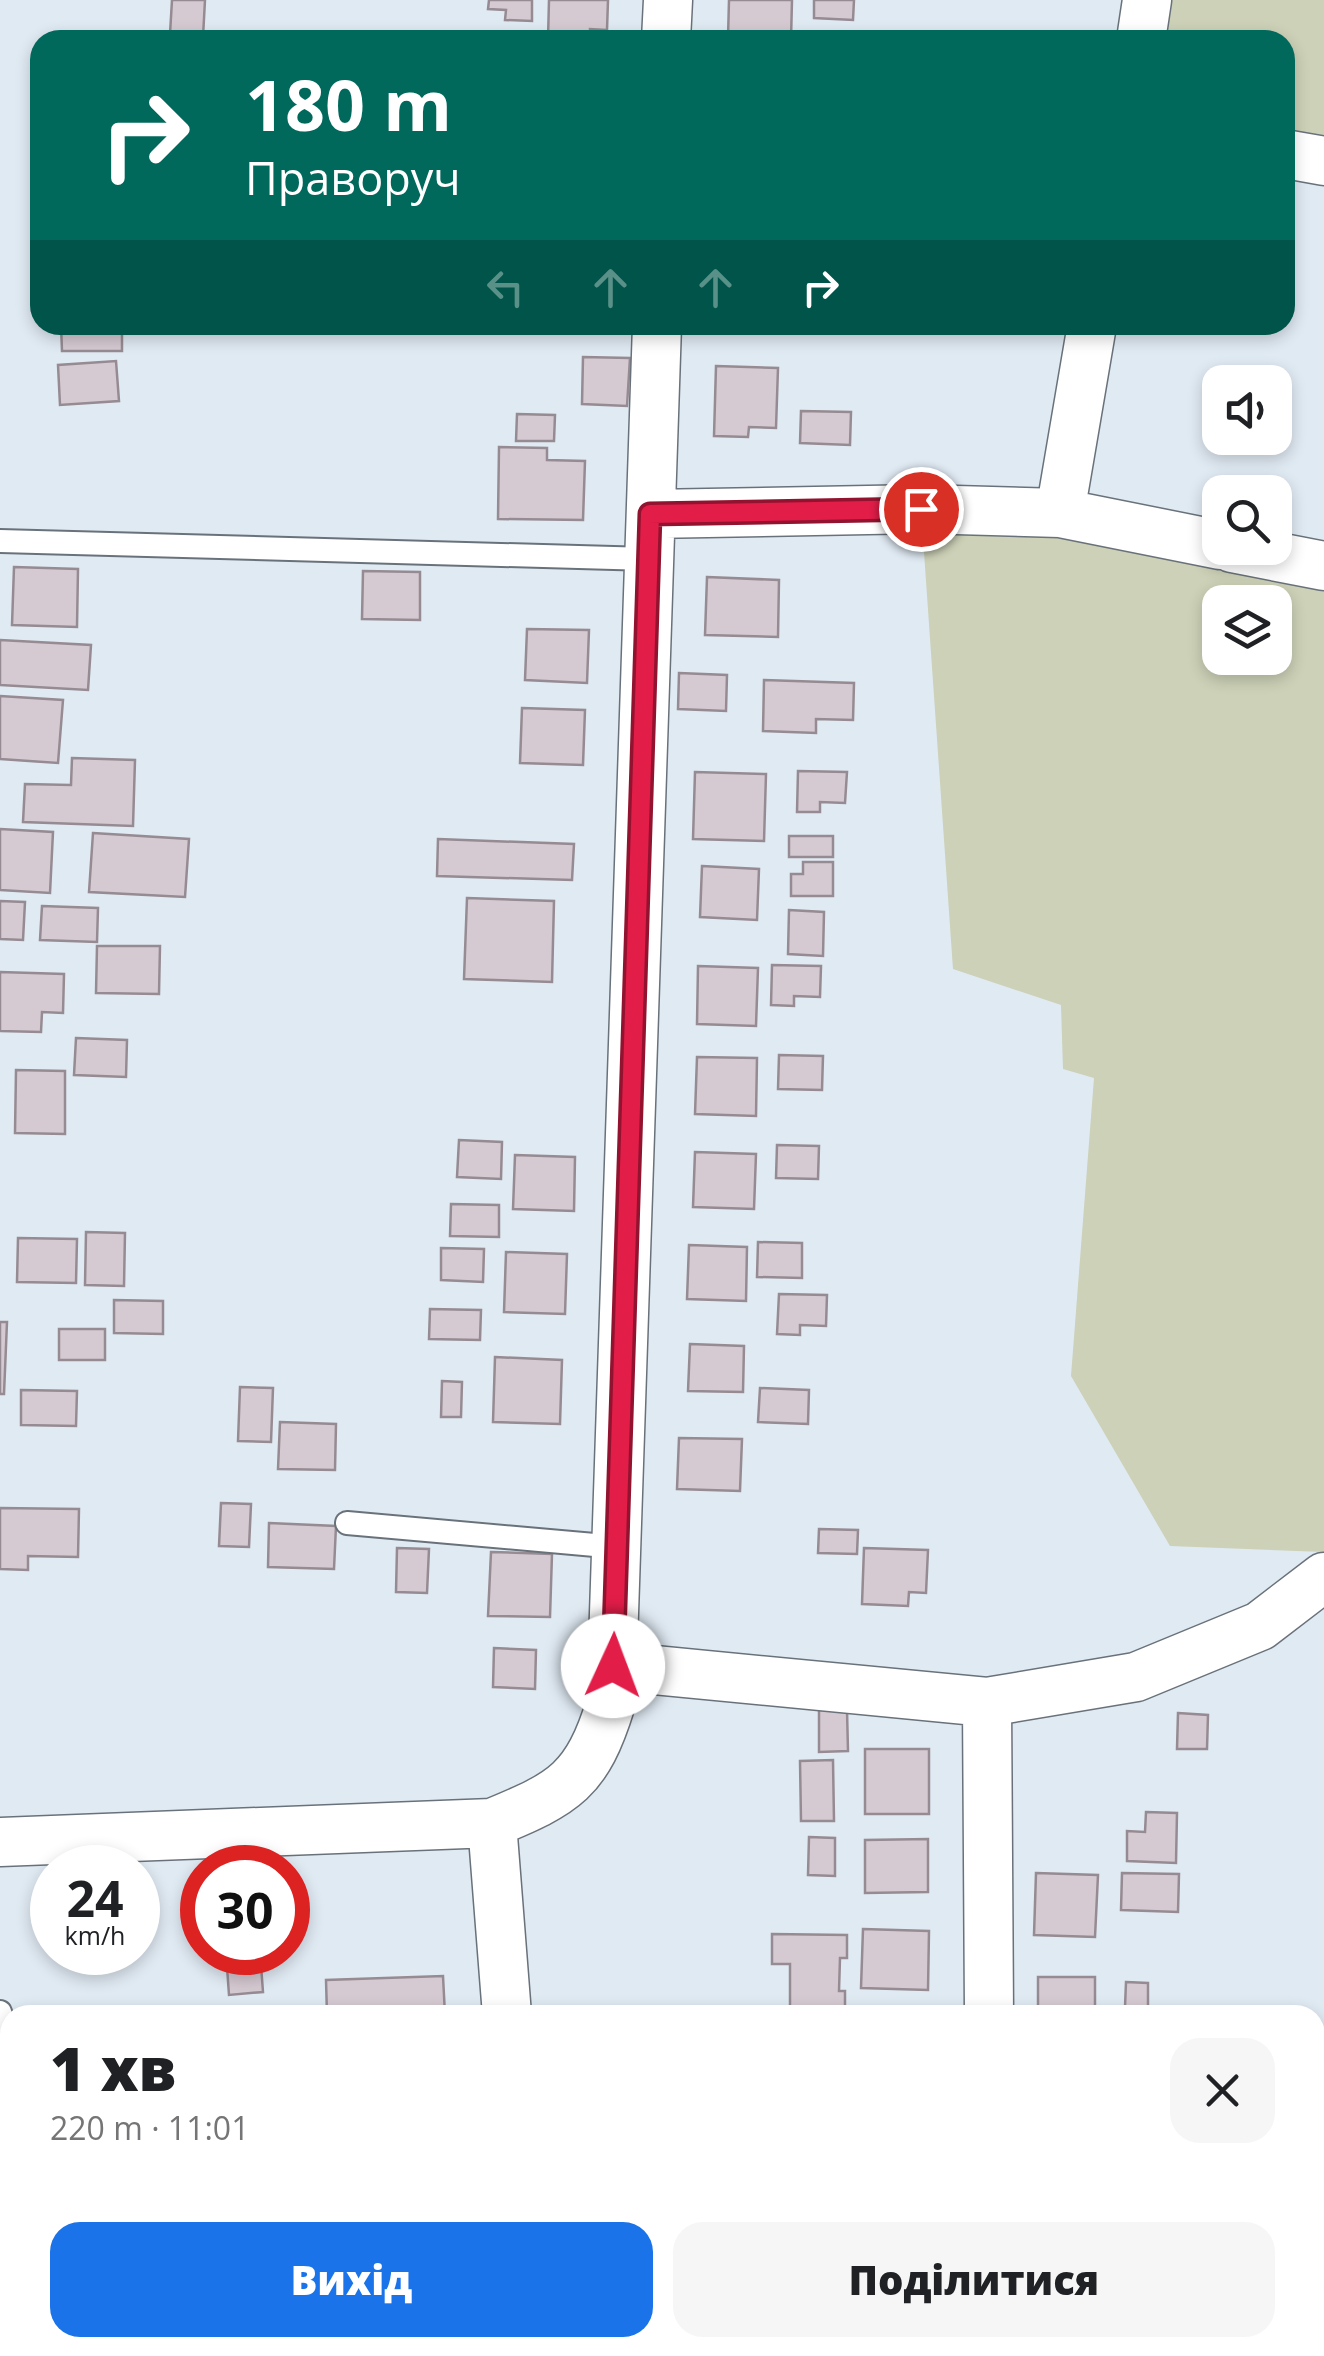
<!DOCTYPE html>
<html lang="uk">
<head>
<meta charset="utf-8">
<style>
	:root { --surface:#fff; --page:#f6f6f6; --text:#202124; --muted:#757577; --accent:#1a73e8 }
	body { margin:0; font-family:"Open Sans",sans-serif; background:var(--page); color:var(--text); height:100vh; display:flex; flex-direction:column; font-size:38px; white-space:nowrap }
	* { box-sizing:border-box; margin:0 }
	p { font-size:32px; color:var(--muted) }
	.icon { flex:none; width:55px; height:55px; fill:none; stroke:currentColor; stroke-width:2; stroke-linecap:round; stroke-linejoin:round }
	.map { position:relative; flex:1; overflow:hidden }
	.side { position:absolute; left:0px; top:2005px; width:1325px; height:352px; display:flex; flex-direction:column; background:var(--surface); border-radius:30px 30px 0 0; box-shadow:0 5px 15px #0003 }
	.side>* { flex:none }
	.hud { position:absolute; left:30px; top:30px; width:1265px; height:305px; border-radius:30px; box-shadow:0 5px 15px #0003; background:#00695c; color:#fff; overflow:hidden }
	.fabs { position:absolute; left:1202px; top:365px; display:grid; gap:20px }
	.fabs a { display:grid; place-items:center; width:90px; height:90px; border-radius:20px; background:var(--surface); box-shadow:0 5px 15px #0003; font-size:50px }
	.speed { position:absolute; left:30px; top:1845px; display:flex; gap:20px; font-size:50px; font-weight:700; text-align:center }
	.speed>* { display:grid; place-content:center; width:130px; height:130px; border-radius:50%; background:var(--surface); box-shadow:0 5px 15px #0003; line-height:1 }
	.speed small { font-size:25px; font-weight:400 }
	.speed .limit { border:15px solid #d22; background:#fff; color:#111 }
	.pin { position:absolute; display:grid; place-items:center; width:85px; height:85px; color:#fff; margin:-42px; border:5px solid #fff; border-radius:50%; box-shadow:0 2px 10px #0007 }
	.me { position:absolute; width:110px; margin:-55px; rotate:2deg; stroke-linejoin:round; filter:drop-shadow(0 0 8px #0008) }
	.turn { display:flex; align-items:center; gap:35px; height:210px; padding:0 50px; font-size:45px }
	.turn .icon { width:130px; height:130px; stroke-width:2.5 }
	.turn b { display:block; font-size:70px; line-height:85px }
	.lanes { display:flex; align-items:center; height:95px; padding:0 50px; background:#0003; justify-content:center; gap:50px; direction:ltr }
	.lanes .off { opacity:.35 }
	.round { display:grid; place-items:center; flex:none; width:105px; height:105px; border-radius:30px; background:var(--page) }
	.summary { display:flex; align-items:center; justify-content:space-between; height:170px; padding:0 50px }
	h1 { font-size:60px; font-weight:800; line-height:75px }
	.primary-button { display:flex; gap:20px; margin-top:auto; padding:20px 50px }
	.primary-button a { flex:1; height:115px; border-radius:30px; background:var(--accent); color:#fff; font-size:40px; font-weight:800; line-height:115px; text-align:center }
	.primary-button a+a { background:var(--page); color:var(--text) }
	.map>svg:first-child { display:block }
	.green { fill:#ccd1b7; fill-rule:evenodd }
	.building { fill:#d6cad2; stroke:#968b92; stroke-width:2.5 }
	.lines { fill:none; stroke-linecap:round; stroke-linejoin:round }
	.lane-casing { stroke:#69727a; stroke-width:26 }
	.street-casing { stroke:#69727a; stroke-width:51 }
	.lane { stroke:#fff; stroke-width:22 }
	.street { stroke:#fff; stroke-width:48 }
	.route-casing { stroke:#92132f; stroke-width:25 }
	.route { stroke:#e11d48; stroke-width:18 }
</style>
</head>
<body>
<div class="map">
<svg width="1324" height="2356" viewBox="0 0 1324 2356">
	<rect width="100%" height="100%" fill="#e0eaf3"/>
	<!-- green -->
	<path class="green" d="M 1147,0 L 1324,0 L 1324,161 L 1285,154 L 1285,40 L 1141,40 Z
		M 921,509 L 1324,566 L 1324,1552 L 1170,1546 L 1071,1376 L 1094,1078 L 1063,1069 L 1061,1005 L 953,969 ZM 1220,602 L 1275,602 L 1275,658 L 1220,658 Z
		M 0,2012 L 10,2042 L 10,2348 L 114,2348 L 117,2356 L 0,2356 Z"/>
	<!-- building -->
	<path class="building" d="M 172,0 L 205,0 L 203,37 L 170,34 Z
		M 489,0 L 532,0 L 532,21 L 505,20 L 506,10 L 488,9 Z
		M 549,0 L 608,0 L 607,30 L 590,29 L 590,40 L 548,39 Z
		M 729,0 L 792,0 L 791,40 L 728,38 Z
		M 814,0 L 854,0 L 853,20 L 814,18 Z
		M 61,325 L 122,325 L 122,351 L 62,351 Z
		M 583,357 L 630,358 L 627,406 L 582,404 Z
		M 116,361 L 119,401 L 60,405 L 58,365 Z
		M 716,366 L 778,368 L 776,428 L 749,427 L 748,437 L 714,436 Z
		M 801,411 L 851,412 L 850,445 L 800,443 Z
		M 517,414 L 555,415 L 554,441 L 516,441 Z
		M 499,447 L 547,448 L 547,460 L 585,461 L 583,520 L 498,519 Z
		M 14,567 L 78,569 L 77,627 L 12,625 Z
		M 363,571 L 420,572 L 420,620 L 362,619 Z
		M 707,577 L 779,580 L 778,637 L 705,635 Z
		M 527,629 L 589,630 L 587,683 L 525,680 Z
		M 0,640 L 91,645 L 88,690 L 0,685 Z
		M 679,673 L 727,675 L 726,711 L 678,709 Z
		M 764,680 L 854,683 L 853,720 L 816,719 L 816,733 L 763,731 Z
		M 0,696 L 63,700 L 58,763 L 0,759 Z
		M 522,708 L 585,710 L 583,765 L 520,763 Z
		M 72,758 L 135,760 L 133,826 L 23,822 L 25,784 L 71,785 Z
		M 798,771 L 847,772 L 845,803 L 820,802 L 820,812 L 797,812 Z
		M 695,772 L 766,774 L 764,841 L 693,839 Z
		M 0,829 L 53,832 L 50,893 L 0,890 Z
		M 93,833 L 189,839 L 185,897 L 89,892 Z
		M 789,836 L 833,836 L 833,857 L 789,857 Z
		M 438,839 L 574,844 L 572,880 L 437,876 Z
		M 803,862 L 833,862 L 833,896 L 791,896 L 791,874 L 803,874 Z
		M 702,866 L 759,869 L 757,920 L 700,917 Z
		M 467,898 L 554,901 L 552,982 L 464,979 Z
		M 0,901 L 25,902 L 23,940 L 0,939 Z
		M 42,906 L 98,908 L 97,942 L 40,940 Z
		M 789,910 L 824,912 L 823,956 L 788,954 Z
		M 97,946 L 160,946 L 159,994 L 96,993 Z
		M 772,965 L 821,966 L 820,997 L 794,996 L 794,1006 L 771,1005 Z
		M 698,966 L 758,968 L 756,1026 L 697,1024 Z
		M 0,972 L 64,974 L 63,1013 L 42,1012 L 41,1032 L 0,1031 Z
		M 76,1038 L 127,1040 L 126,1077 L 74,1075 Z
		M 779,1055 L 823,1056 L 822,1090 L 778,1089 Z
		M 697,1057 L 757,1058 L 756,1116 L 695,1114 Z
		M 16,1070 L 65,1071 L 65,1134 L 15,1133 Z
		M 459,1140 L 502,1142 L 501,1179 L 457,1177 Z
		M 777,1145 L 819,1146 L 818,1179 L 776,1178 Z
		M 695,1152 L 756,1154 L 754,1209 L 693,1207 Z
		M 515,1155 L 575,1157 L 574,1211 L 513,1209 Z
		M 451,1204 L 499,1205 L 499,1237 L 450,1236 Z
		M 86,1232 L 125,1233 L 124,1286 L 85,1285 Z
		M 18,1238 L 77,1239 L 76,1283 L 17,1282 Z
		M 758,1242 L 802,1243 L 802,1278 L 757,1277 Z
		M 689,1245 L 747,1247 L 746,1301 L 687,1299 Z
		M 441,1248 L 484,1249 L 483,1282 L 441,1280 Z
		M 506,1252 L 567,1254 L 565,1314 L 504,1312 Z
		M 779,1294 L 827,1295 L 826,1326 L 800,1325 L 800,1335 L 777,1334 Z
		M 114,1300 L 163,1301 L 163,1334 L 114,1333 Z
		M 430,1309 L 481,1310 L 480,1340 L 429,1339 Z
		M 0,1322 L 7,1322 L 4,1394 L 0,1394 Z
		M 59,1329 L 105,1329 L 105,1360 L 59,1360 Z
		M 690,1344 L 744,1346 L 743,1392 L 688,1391 Z
		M 495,1357 L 562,1360 L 560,1424 L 493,1422 Z
		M 442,1381 L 462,1382 L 461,1417 L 441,1417 Z
		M 240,1387 L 273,1388 L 271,1442 L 238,1441 Z
		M 760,1388 L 809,1390 L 808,1424 L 758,1422 Z
		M 21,1390 L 77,1391 L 76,1426 L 21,1425 Z
		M 280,1422 L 336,1424 L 335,1470 L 278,1469 Z
		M 679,1438 L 742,1439 L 740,1491 L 677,1489 Z
		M 221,1503 L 251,1504 L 249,1547 L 219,1546 Z
		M 0,1508 L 79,1509 L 78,1557 L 28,1556 L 28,1570 L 0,1569 Z
		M 269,1523 L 336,1526 L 334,1569 L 268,1567 Z
		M 819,1529 L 858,1530 L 857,1554 L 818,1553 Z
		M 397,1548 L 429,1549 L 427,1593 L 396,1592 Z
		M 864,1548 L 928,1550 L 926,1593 L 909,1592 L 908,1606 L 862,1604 Z
		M 491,1552 L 552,1554 L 550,1617 L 488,1616 Z
		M 494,1648 L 536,1650 L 535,1689 L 493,1687 Z
		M 819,1710 L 847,1710 L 848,1751 L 819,1752 Z
		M 1178,1713 L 1208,1715 L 1207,1749 L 1177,1749 Z
		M 865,1749 L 929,1749 L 929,1814 L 865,1814 Z
		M 833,1760 L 834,1821 L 801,1821 L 800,1761 Z
		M 1146,1812 L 1177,1813 L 1176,1863 L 1127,1861 L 1127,1831 L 1145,1832 Z
		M 809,1837 L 835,1838 L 835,1876 L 808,1875 Z
		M 928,1839 L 928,1892 L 865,1893 L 865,1840 Z
		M 1036,1873 L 1098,1875 L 1095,1937 L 1034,1935 Z
		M 1122,1873 L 1179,1874 L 1178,1912 L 1121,1910 Z
		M 863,1929 L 929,1931 L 928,1990 L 861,1988 Z
		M 772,1934 L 847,1935 L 847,1958 L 840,1958 L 839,1991 L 845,1991 L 845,2014 L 790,2014 L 790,1964 L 772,1964 Z
		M 261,1965 L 263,1992 L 229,1995 L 227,1967 Z
		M 443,1976 L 445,2015 L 327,2015 L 326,1980 Z
		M 1038,1977 L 1095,1977 L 1095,2015 L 1038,2015 Z
		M 1126,1982 L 1148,1983 L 1148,2008 L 1125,2007 Z
		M 360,2348 L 402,2348 L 403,2356 L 360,2356 Z
		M 421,2348 L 484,2348 L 484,2356 L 422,2356 Z"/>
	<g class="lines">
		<defs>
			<path id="lane" d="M 0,541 L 649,559
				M 347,1523 L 617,1547
				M 0,2012 L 10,2042
				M 114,2348 L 117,2356"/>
			<path id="street" d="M 666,40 L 668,0
				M 1141,40 L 1147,0
				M 1285,154 L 1324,161
				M 1060,513 L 1092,325
				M 651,514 L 921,509 L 1060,513 L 1220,545
				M 1232,548 L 1324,566
				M 613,1666 L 987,1702 L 1136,1677 L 1260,1626 L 1324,1577
				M 987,1702 L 989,2015
				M 0,1842 L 492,1823
				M 507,2015 L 492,1823 C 565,1793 587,1781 611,1703 L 657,325
				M 533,2348 L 534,2356
				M 991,2348 L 991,2356"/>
		</defs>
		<!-- lane casing -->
		<use href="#lane" class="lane-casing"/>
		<!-- street casing -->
		<use href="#street" class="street-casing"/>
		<!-- lane -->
		<use href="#lane" class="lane"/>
		<!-- street -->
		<use href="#street" class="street"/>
	</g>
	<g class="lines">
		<defs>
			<path id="route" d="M 613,1666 L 650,514 L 921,509"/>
		</defs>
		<!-- route casing -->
		<use href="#route" class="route-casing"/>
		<!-- route -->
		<use href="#route" class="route"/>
	</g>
</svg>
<div class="fabs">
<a><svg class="icon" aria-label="sound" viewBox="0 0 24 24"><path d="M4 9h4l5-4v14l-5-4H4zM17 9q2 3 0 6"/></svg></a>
<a><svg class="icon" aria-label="search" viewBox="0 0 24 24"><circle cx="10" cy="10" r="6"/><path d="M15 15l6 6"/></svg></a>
<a><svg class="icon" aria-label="layers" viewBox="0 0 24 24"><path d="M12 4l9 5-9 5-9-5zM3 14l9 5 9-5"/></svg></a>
</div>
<div class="speed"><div>24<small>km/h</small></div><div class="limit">30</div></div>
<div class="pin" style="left:921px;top:509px;background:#d93025"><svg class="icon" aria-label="arrive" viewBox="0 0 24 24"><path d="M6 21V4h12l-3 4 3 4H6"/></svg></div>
<svg class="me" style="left:613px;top:1666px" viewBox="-20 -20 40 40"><circle r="19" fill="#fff"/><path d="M0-13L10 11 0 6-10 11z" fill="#e11d48"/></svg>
<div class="hud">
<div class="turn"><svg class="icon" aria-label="right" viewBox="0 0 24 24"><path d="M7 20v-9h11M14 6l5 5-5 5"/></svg><div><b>180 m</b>Праворуч</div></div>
<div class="lanes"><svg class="icon off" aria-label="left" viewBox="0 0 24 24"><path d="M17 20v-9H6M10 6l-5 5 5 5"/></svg><svg class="icon off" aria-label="ahead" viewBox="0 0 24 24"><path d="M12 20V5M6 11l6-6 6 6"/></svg><svg class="icon off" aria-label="ahead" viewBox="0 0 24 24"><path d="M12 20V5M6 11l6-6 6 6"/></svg><svg class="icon" aria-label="right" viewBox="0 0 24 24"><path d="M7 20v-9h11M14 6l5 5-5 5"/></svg></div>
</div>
<section class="side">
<div class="summary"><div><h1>1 хв</h1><p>220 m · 11:01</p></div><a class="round"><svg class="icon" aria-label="close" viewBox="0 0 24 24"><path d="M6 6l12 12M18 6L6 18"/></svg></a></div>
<div class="primary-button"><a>Вихід</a><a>Поділитися</a></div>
</section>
</div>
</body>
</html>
